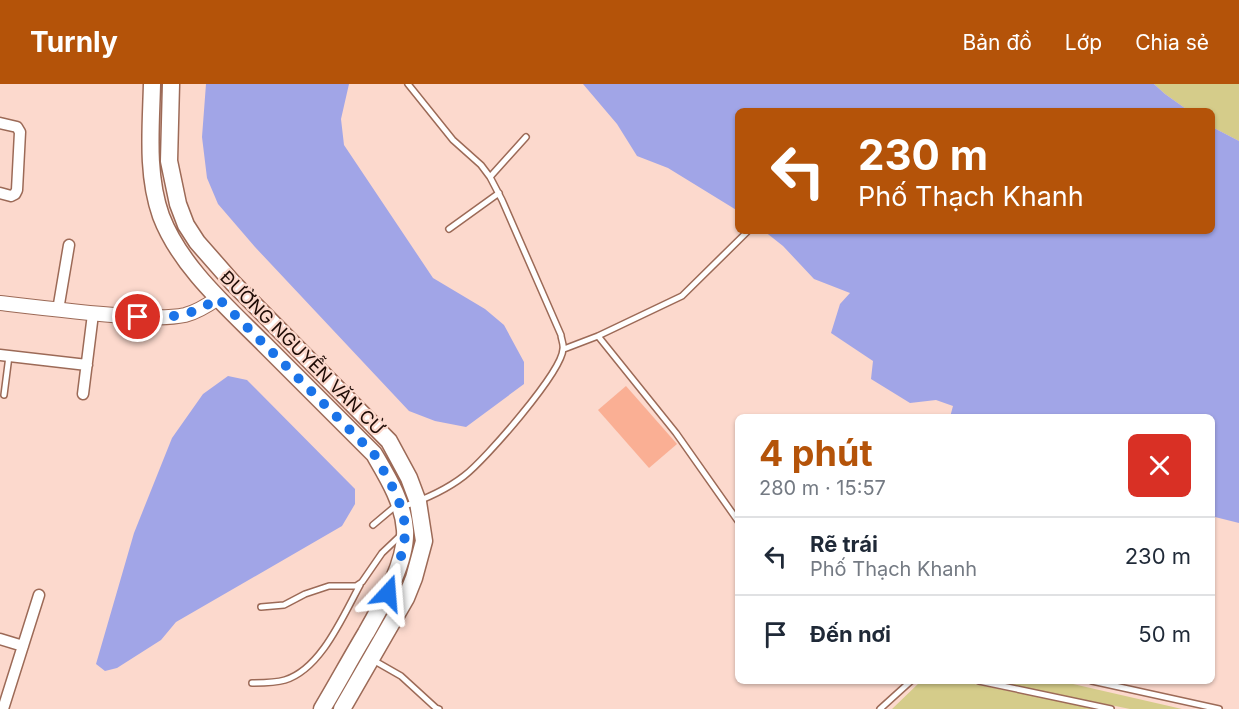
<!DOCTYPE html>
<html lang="vi">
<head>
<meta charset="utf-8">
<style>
	:root { --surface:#fff; --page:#f6f6f7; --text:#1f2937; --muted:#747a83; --line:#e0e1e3; --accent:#b45309 }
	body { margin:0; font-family:Inter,sans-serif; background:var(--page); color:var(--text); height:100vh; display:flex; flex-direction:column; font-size:22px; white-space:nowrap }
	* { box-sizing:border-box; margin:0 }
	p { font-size:20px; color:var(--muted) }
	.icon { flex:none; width:33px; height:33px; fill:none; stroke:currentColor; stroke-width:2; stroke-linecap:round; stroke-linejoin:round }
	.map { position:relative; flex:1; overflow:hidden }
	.sheet { position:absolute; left:735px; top:330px; width:480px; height:270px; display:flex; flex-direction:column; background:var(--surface); border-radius:9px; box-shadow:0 2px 4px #0004 }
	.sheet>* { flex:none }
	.banner { position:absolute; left:735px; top:24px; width:480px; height:126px; border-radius:9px; box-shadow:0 2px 4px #0004; background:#b45309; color:#fff; overflow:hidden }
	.pin { position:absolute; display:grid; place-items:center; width:51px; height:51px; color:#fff; margin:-26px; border:3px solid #fff; border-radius:50%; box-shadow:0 2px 6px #0007 }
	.me { position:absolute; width:66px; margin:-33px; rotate:19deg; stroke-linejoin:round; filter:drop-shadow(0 0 4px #0008) }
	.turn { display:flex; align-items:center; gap:21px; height:126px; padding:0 24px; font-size:27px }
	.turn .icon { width:78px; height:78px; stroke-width:2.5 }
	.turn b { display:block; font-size:42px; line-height:51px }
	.round { display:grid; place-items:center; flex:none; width:63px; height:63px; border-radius:9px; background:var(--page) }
	.summary { display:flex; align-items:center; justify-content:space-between; height:102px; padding:0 24px }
	h1 { font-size:36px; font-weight:700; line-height:45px; color:var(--accent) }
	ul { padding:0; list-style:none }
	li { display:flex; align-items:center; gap:18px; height:78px; padding:0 24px; border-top:2px solid var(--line) }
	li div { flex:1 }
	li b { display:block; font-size:22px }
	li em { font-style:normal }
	header { display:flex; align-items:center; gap:36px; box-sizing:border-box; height:84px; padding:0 30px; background:var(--accent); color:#fff }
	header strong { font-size:28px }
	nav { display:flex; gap:33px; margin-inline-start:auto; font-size:21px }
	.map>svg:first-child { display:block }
	.green { fill:#d5cc8a }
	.water { fill:#a1a5e7 }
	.building { fill:#faaf94 }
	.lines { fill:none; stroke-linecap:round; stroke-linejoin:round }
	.service-casing { stroke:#9c6a57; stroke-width:8 }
	.minor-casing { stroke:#9c6a57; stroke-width:13 }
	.tertiary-casing { stroke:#9c6a57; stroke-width:16 }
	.secondary-casing { stroke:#9c6a57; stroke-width:19 }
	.service { stroke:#fff; stroke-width:5 }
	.minor { stroke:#fff; stroke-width:10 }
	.tertiary { stroke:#fff; stroke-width:14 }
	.secondary { stroke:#fff; stroke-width:16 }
	.route { stroke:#1a73e8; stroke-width:10; stroke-dasharray:0 18 }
	.labels { text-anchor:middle; stroke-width:4.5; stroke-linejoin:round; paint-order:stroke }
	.street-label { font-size:18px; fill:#1f0c06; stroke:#fcd9cd }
</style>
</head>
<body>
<header>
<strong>Turnly</strong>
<nav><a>Bản đồ</a><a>Lớp</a><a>Chia sẻ</a></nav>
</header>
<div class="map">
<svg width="1239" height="625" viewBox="0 0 1239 625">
	<rect width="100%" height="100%" fill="#fcd9cd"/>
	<!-- green -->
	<path class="green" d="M 1154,0 L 1239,0 L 1239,57 L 1212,43 L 1212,27 L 1189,27 L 1165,10 Z
		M 932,597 L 965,598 L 1095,625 L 892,625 L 920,598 Z
		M 992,597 L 1060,597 L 1182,625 L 1130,625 Z"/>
	<!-- water -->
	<path class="water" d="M 206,0 L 349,0 L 341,35 L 344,61 L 433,194 L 485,225 L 504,241 L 524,278 L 524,300 L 466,343 L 435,337 L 409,327 L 255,163 L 218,120 L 207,94 L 202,53 Z
		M 583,0 L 1154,0 L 1165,10 L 1189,27 L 738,27 L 738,127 L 668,84 L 637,72 L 617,40 Z
		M 1212,43 L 1239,57 L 1239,439 L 1215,433 L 1212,429 L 1212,333 L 950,333 L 953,322 L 936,316 L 910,319 L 871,295 L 873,277 L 831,249 L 840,220 L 850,209 L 814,195 L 783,162 L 764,147 L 1212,147 Z
		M 228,292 L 247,296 L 355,405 L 355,420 L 342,442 L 176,538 L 161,556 L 117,584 L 105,587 L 96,580 L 134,449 L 172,354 L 203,310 Z"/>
	<!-- building -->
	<path class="building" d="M 626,302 L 677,360 L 649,384 L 598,326 Z"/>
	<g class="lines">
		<defs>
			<path id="service" d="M 490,93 L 526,53
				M 449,145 L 499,109
				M 598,252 L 676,349 L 738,437
				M 564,265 L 598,252 L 682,212 L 748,147
				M 4,311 L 9,272
				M 402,423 C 423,416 446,406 464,392 C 485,376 562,288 563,265 C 564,260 561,255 561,251 L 502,116 L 490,93 L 481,81 L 453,56 L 408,0
				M 373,441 L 398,420
				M 261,523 L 284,521 L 305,510 L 329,502 L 356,502 L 362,498 L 382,469 L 401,451
				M 373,576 L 401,592 L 436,624 L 439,625
				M 979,597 L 1111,625
				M 1092,597 L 1219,625
				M 252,599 C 262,599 275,599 285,596 C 321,585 343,532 360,501
				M 880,625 L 911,597"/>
			<path id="minor" d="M 0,39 L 17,43 L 20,48 L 17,106 L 15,110 L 11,112 L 0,109
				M 58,226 L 69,161
				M 0,271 L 87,281
				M 83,310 L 93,230
				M 0,555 L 23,562
				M 3,625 L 39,511"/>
			<path id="tertiary" d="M 0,219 C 42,224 83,229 125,232 C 144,233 166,235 185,231 C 197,228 208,221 218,214"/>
			<path id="secondary" d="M 152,0 C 151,43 146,90 161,132 C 180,182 226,222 264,260 C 300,296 337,333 374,370 C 388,394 403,418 405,446 C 407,478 381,522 366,549 C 351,574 337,600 322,625
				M 171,0 L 169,77 L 178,120 L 186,141 L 197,158 L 233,199 L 389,357 L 409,394 L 418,418 L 424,457 L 414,494 L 406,514 L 342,625"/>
		</defs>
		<!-- service casing -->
		<use href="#service" class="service-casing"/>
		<!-- minor casing -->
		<use href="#minor" class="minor-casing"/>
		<!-- tertiary casing -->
		<use href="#tertiary" class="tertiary-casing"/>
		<!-- secondary casing -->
		<use href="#secondary" class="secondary-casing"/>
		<!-- service -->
		<use href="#service" class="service"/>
		<!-- minor -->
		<use href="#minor" class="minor"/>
		<!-- tertiary -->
		<use href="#tertiary" class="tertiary"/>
		<!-- secondary -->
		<use href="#secondary" class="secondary"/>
	</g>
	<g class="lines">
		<!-- route -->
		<path class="route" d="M 138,233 C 171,233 190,234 218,214 L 374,370 C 387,393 406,422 405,449 C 404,470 395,490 388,509"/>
	</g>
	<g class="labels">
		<!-- street labels -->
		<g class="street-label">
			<text transform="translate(302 269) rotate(45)" y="6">ĐƯỜNG NGUYỄN VĂN CỪ</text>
		</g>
	</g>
</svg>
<div class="pin" style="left:138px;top:233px;background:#d93025"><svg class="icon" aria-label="arrive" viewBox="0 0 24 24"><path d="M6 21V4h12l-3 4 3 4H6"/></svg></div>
<svg class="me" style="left:388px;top:509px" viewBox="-20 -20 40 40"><path d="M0-17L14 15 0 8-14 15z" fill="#1a73e8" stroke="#fff" stroke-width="4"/></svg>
<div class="banner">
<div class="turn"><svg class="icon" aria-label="left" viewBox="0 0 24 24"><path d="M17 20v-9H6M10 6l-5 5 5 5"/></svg><div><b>230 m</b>Phố Thạch Khanh</div></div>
</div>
<section class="sheet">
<div class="summary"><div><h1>4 phút</h1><p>280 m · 15:57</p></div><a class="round" style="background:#d93025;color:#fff"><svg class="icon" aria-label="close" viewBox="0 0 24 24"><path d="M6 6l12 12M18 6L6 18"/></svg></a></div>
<ul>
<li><svg class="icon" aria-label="left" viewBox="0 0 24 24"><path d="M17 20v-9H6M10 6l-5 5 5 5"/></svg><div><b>Rẽ trái</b><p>Phố Thạch Khanh</p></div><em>230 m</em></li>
<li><svg class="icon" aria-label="arrive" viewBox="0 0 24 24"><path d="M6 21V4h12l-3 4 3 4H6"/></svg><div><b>Đến nơi</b></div><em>50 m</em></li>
</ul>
</section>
</div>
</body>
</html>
